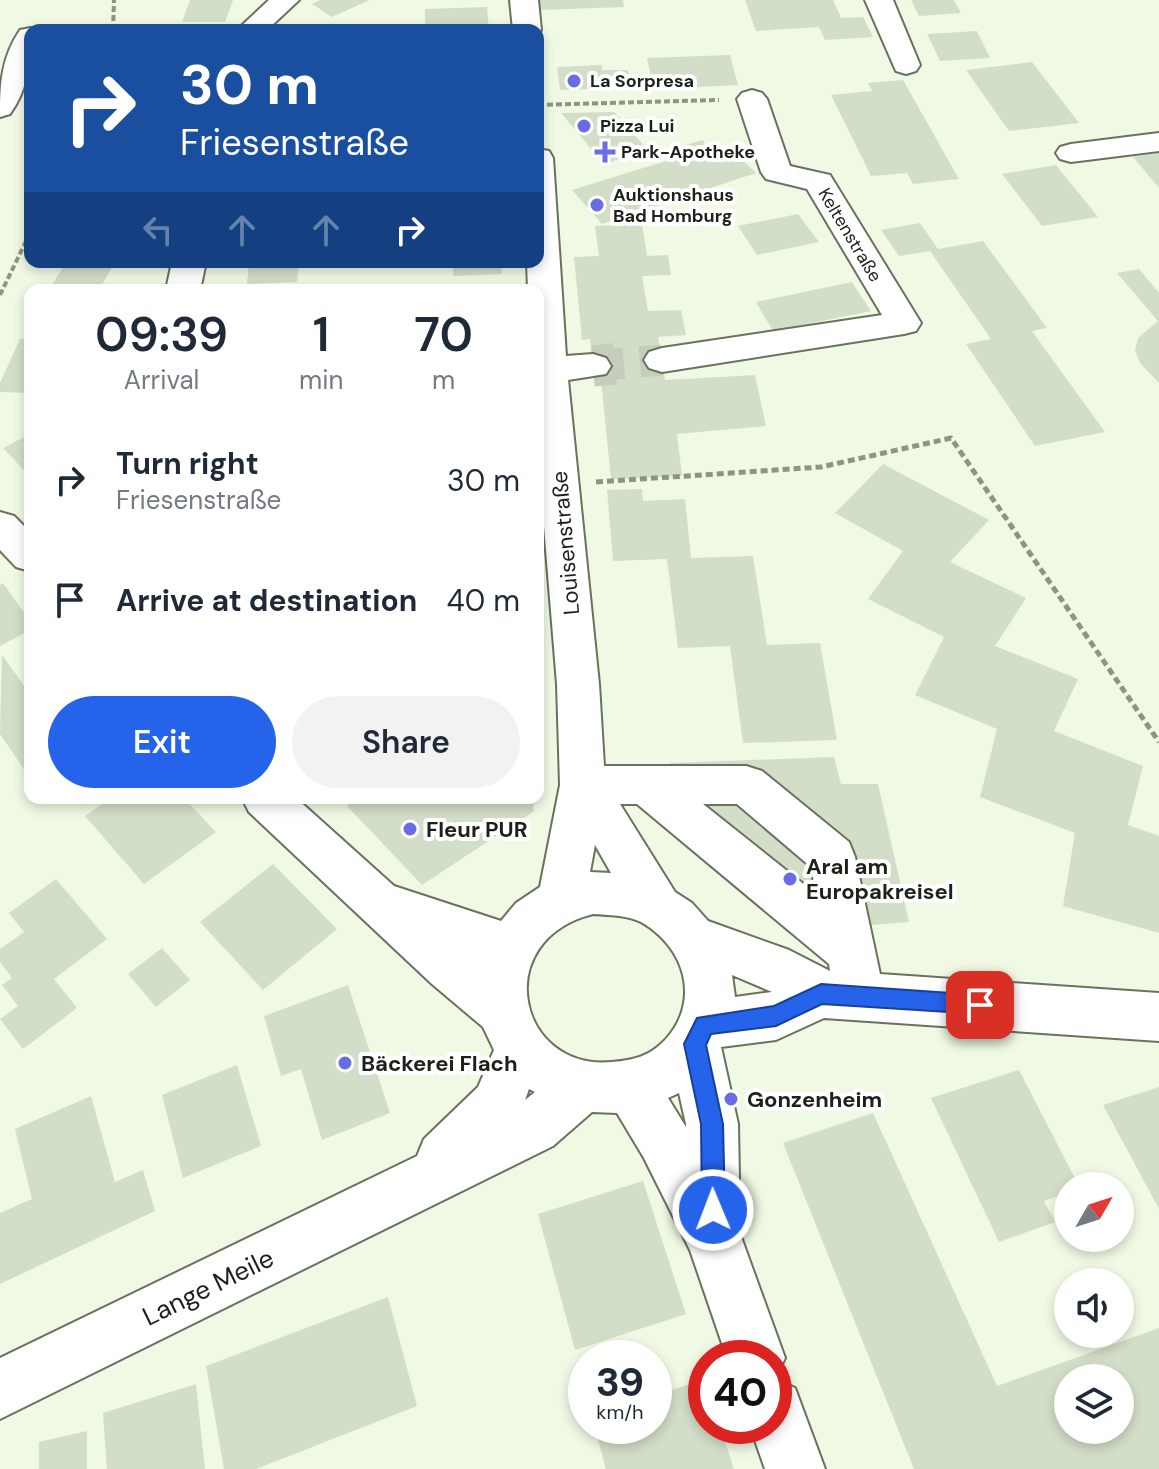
<!DOCTYPE html>
<html lang="en">
<head>
<meta charset="utf-8">
<style>
	:root { --surface:#fff; --page:#f2f2f3; --text:#1f2937; --muted:#747a83; --accent:#2563eb }
	body { margin:0; font-family:"DM Sans",sans-serif; background:var(--page); color:var(--text); height:100vh; display:flex; flex-direction:column; font-size:30px; white-space:nowrap }
	* { box-sizing:border-box; margin:0 }
	p { font-size:26px; color:var(--muted) }
	.icon { flex:none; width:44px; height:44px; fill:none; stroke:currentColor; stroke-width:2; stroke-linecap:round; stroke-linejoin:round }
	.map { position:relative; flex:1; overflow:hidden }
	.panel { position:absolute; left:24px; top:284px; width:520px; height:520px; display:flex; flex-direction:column; background:var(--surface); border-radius:16px; box-shadow:0 4px 12px #0003 }
	.panel>* { flex:none }
	.guide { position:absolute; left:24px; top:24px; width:520px; height:244px; border-radius:16px; box-shadow:0 4px 12px #0003; background:#1a4fa0; color:#fff; overflow:hidden }
	.needle { width:52px; rotate:51deg }
	.controls { position:absolute; left:1054px; top:1172px; display:grid; gap:16px }
	.controls a { display:grid; place-items:center; width:80px; height:80px; border-radius:50%; background:var(--surface); box-shadow:0 4px 12px #0003; font-size:40px }
	.speed { position:absolute; left:568px; top:1340px; display:flex; gap:16px; font-size:40px; font-weight:700; text-align:center }
	.speed>* { display:grid; place-content:center; width:104px; height:104px; border-radius:50%; background:var(--surface); box-shadow:0 4px 12px #0003; line-height:1 }
	.speed small { font-size:20px; font-weight:400 }
	.speed .limit { border:12px solid #d22; background:#fff; color:#111 }
	.pin { position:absolute; display:grid; place-items:center; width:68px; height:68px; color:#fff; margin:-34px; border-radius:16px; box-shadow:0 4px 12px #0006 }
	.me { position:absolute; width:88px; margin:-44px; rotate:359deg; stroke-linejoin:round; filter:drop-shadow(0 0 6px #0008) }
	.turn { display:flex; align-items:center; gap:28px; height:168px; padding:0 24px; font-size:36px }
	.turn .icon { width:104px; height:104px; stroke-width:2.5 }
	.turn b { display:block; font-size:56px; line-height:68px }
	.lanes { display:flex; align-items:center; height:76px; padding:0 24px; background:#0003; justify-content:center; gap:40px; direction:ltr }
	.lanes .off { opacity:.35 }
	.eta { display:flex; justify-content:space-evenly; align-items:center; height:136px; text-align:center }
	.eta b { font-size:48px; font-weight:600; line-height:56px }
	.button { display:flex; gap:16px; margin-top:auto; padding:16px 24px }
	.button a { flex:1; height:92px; border-radius:48px; background:var(--accent); color:#fff; font-size:32px; font-weight:600; line-height:92px; text-align:center }
	.button a+a { background:var(--page); color:var(--text) }
	ul { padding:0; list-style:none }
	li { display:flex; align-items:center; gap:24px; height:120px; padding:0 24px }
	li div { flex:1 }
	li b { display:block; font-size:30px }
	li em { font-style:normal }
	.map>svg:first-child { display:block }
	.building { fill:#d3dec8; fill-rule:evenodd }
	.lines { fill:none; stroke-linecap:round; stroke-linejoin:round }
	.minor-tunnel-far1 { stroke:#c5cebb; stroke-width:31; stroke-dasharray:31 16; stroke-linecap:butt }
	.minor-tunnel { stroke:#c5cebb; stroke-width:41; stroke-dasharray:41 20; stroke-linecap:butt }
	.minor-casing { stroke:#69725e; stroke-width:4 }
	.path-far1 { stroke:#8d9484; stroke-width:4; stroke-dasharray:6 3; stroke-linecap:butt }
	.path { stroke:#8d9484; stroke-width:5; stroke-dasharray:7 4; stroke-linecap:butt }
	.minor { fill:#fff; fill-rule:evenodd }
	.route { fill:#2563eb; stroke:#184099; stroke-width:2 }
	.poi-dot { fill:#686de6; stroke:#fff; stroke-width:3 }
	.labels { text-anchor:middle; stroke-width:8; stroke-linejoin:round; paint-order:stroke }
	.far-poi-label { font-size:18px; font-weight:bold; fill:#1e2119; stroke:#fff; text-anchor:start }
	.far-street-label { font-size:18px; fill:#1e2119; stroke:#fff }
	.street-label { font-size:22px; fill:#1e2119; stroke:#fff }
	.poi-label { font-size:22px; font-weight:bold; fill:#1e2119; stroke:#fff; text-anchor:start }
	.near-street-label { font-size:26px; fill:#1e2119; stroke:#fff }
</style>
</head>
<body>
<div class="map">
<svg width="1159" height="1469" viewBox="0 0 1159 1469">
	<rect width="100%" height="100%" fill="#eff9e3"/>
	<!-- building -->
	<path class="building" d="M 190,0 L 233,0 L 225,22 L 182,22 Z
		M 320,0 L 370,0 L 332,17 L 312,4 Z
		M 539,0 L 623,0 L 624,7 L 541,10 Z
		M 745,0 L 833,0 L 841,18 L 863,17 L 873,37 L 825,40 L 819,27 L 756,31 Z
		M 911,0 L 954,0 L 961,13 L 919,16 Z
		M 487,7 L 489,30 L 425,30 L 425,9 Z
		M 977,31 L 990,58 L 940,61 L 927,34 Z
		M 730,55 L 738,85 L 654,89 L 647,58 Z
		M 1032,62 L 1079,123 L 1009,131 L 966,70 Z
		M 602,65 L 602,70 L 628,70 L 631,88 L 560,90 L 557,67 Z
		M 903,80 L 959,179 L 913,184 L 907,173 L 871,176 L 831,95 L 872,91 L 868,83 Z
		M 614,112 L 648,150 L 604,164 L 561,113 Z
		M 702,140 L 720,157 L 735,153 L 756,173 L 602,224 L 572,190 L 669,160 L 662,153 Z
		M 1159,153 L 1159,188 L 1133,157 Z
		M 1056,165 L 1098,217 L 1042,226 L 1002,174 Z
		M 798,214 L 819,242 L 757,255 L 738,226 Z
		M 920,223 L 938,249 L 983,241 L 1047,328 L 1032,331 L 1105,432 L 1035,446 L 966,344 L 991,339 L 930,251 L 899,256 L 881,230 Z
		M 642,224 L 647,256 L 668,255 L 671,275 L 642,276 L 648,311 L 681,310 L 686,335 L 658,337 L 665,380 L 755,375 L 766,426 L 677,434 L 682,476 L 611,479 L 601,381 L 593,366 L 590,339 L 582,340 L 574,257 L 599,256 L 595,226 Z
		M 66,262 L 115,262 L 99,290 L 49,290 Z
		M 249,262 L 299,262 L 297,282 L 247,284 Z
		M 453,262 L 501,262 L 502,274 L 453,276 Z
		M 1139,269 L 1159,293 L 1159,383 L 1140,363 L 1135,350 L 1138,338 L 1158,321 L 1117,273 Z
		M 852,282 L 871,311 L 773,331 L 756,302 Z
		M 20,339 L 30,339 L 30,393 L 0,392 L 0,383 Z
		M 30,434 L 30,477 L 3,448 Z
		M 883,464 L 989,520 L 950,562 L 1026,598 L 995,646 L 1078,679 L 1054,731 L 1143,766 L 1128,825 L 1159,836 L 1159,933 L 1063,906 L 1075,833 L 980,797 L 997,729 L 915,695 L 944,637 L 868,599 L 903,551 L 835,513 Z
		M 642,489 L 643,501 L 685,499 L 691,558 L 753,556 L 767,645 L 820,643 L 837,740 L 743,743 L 730,646 L 678,648 L 667,559 L 613,561 L 607,490 Z
		M 3,583 L 30,621 L 30,630 L 0,646 L 0,585 Z
		M 2,655 L 30,694 L 30,778 L 0,734 Z
		M 834,757 L 841,784 L 878,784 L 909,922 L 787,932 L 650,813 L 669,771 L 670,763 Z
		M 111,798 L 184,798 L 216,832 L 144,884 L 85,816 Z
		M 358,798 L 419,798 L 422,802 L 426,798 L 533,798 L 534,811 L 422,885 L 347,806 Z
		M 273,864 L 337,929 L 263,990 L 200,922 Z
		M 56,879 L 107,939 L 54,979 L 77,1008 L 23,1049 L 0,1019 L 18,1006 L 2,985 L 12,978 L 0,962 L 0,949 L 24,932 L 9,913 Z
		M 162,948 L 190,980 L 156,1007 L 128,974 Z
		M 348,985 L 390,1113 L 322,1140 L 301,1069 L 281,1076 L 264,1016 Z
		M 237,1065 L 261,1146 L 183,1178 L 162,1095 Z
		M 1019,1070 L 1079,1186 L 1068,1186 L 1068,1193 L 1044,1201 L 1055,1222 L 999,1242 L 931,1098 Z
		M 1159,1087 L 1159,1209 L 1103,1105 Z
		M 91,1096 L 115,1182 L 143,1170 L 155,1211 L 0,1284 L 0,1213 L 32,1199 L 15,1129 Z
		M 873,1113 L 997,1386 L 1159,1328 L 1159,1469 L 914,1469 L 783,1143 ZM 1068,1378 L 1120,1378 L 1120,1430 L 1068,1430 Z
		M 643,1181 L 686,1314 L 575,1350 L 538,1214 Z
		M 388,1297 L 417,1406 L 256,1469 L 224,1469 L 206,1366 Z
		M 705,1379 L 706,1426 L 720,1426 L 734,1469 L 606,1469 L 594,1426 L 654,1426 L 654,1396 Z
		M 196,1384 L 205,1469 L 107,1469 L 103,1413 Z
		M 87,1431 L 87,1469 L 39,1469 L 39,1442 Z"/>
	<g class="lines">
		<!-- minor-tunnel-far1 -->
		<path class="minor-tunnel-far1" d="M 593,366 L 662,360"/>
		<!-- minor-tunnel -->
		<path class="minor-tunnel" d="M 593,366 L 615,364"/>
		<defs>
			<path id="minor" d="M 269,0 L 299,0 L 267,30 L 237,30 Z
				M 510,0 L 538,0 L 541,30 L 538,34 L 538,30 L 513,30 Z
				M 865,0 L 893,0 L 920,65 L 916,71 L 906,74 L 896,71 Z
				M 30,28 L 40,30 L 30,30 C 30,61 29,88 10,114 L 0,117 C 0,85 1,58 20,30 Z
				M 752,90 L 762,93 L 767,99 L 790,166 L 830,175 L 921,323 L 916,331 L 904,334 L 662,372 L 649,368 L 644,360 L 649,352 L 662,348 L 882,315 L 807,189 L 766,179 L 761,172 L 737,99 L 742,93 Z
				M 1159,133 L 1159,151 L 1071,162 L 1060,159 L 1056,153 L 1060,147 L 1071,144 Z
				M 538,149 L 549,151 L 553,158 L 566,356 L 593,354 L 606,358 L 611,366 L 606,374 L 568,380 L 599,684 L 604,766 L 746,766 L 762,771 L 849,842 L 855,857 L 880,974 L 1159,993 L 1159,1041 L 824,1018 L 776,1040 L 721,1047 L 738,1124 L 740,1234 L 785,1358 L 775,1379 L 795,1388 L 825,1469 L 765,1469 L 750,1426 L 774,1426 L 774,1358 L 727,1358 L 690,1250 L 644,1158 L 617,1113 L 592,1112 L 553,1146 L 0,1419 L 0,1358 L 417,1156 L 424,1139 L 478,1087 L 494,1050 L 483,1027 L 432,984 L 249,812 L 242,798 L 296,798 L 394,886 L 501,921 L 516,903 L 540,887 L 560,785 L 557,684 L 538,453 L 538,290 L 528,290 L 527,262 L 538,262 ZM 620,804 L 637,804 L 829,964 L 830,971 L 789,950 L 708,921 L 692,903 L 675,892 ZM 703,804 L 737,804 L 811,867 L 816,894 ZM 595,845 L 611,873 L 590,872 ZM 593,914 C 608,915 627,915 641,922 C 685,947 701,1000 666,1039 C 650,1056 635,1060 612,1062 C 517,1071 489,940 593,914 ZM 732,975 L 772,992 L 735,997 ZM 529,1089 L 535,1092 L 525,1100 ZM 679,1093 L 686,1124 L 686,1127 L 668,1098 Z
				M 172,262 L 206,262 L 200,290 L 166,290 Z
				M 0,512 L 14,516 L 30,532 L 30,571 L 16,567 L 0,550 Z"/>
		</defs>
		<!-- minor casing -->
		<use href="#minor" class="minor-casing"/>
		<!-- path-far1 -->
		<path class="path-far1" d="M 113,30 L 114,0
			M 538,105 L 719,100
			M 0,295 L 30,233"/>
		<!-- path -->
		<path class="path" d="M 596,482 L 821,467 L 951,438 L 1159,742"/>
		<!-- minor -->
		<use href="#minor" class="minor"/>
	</g>
	<!-- route -->
	<path class="route" d="M 821,984 L 980,995 L 987,998 L 990,1005 L 987,1012 L 980,1014 L 822,1004 L 776,1026 L 711,1034 L 706,1045 L 723,1124 L 725,1210 L 721,1218 L 713,1222 L 705,1218 L 702,1210 L 701,1124 L 684,1044 L 697,1018 L 774,1006 Z"/>
	<!-- markers -->
	<g class="poi-dot">
		<circle cx="574" cy="81" r="8"/>
		<circle cx="584" cy="126" r="8"/>
		<path d="M601 140h8v8h8v8h-8v8h-8v-8h-8v-8h8z"/>
		<circle cx="597" cy="205" r="8"/>
		<circle cx="410" cy="829" r="8"/>
		<circle cx="790" cy="879" r="8"/>
		<circle cx="345" cy="1063" r="8"/>
		<circle cx="731" cy="1099" r="8"/>
	</g>
	<g class="labels">
		<!-- far-poi labels -->
		<g class="far-poi-label">
			<text x="590" y="87">La Sorpresa</text>
			<text x="600" y="132">Pizza Lui</text>
			<text x="621" y="158">Park-Apotheke</text>
			<text x="613" y="201">Auktionshaus<tspan x="613" dy="21">Bad Homburg</tspan></text>
		</g>
		<!-- far-street labels -->
		<g class="far-street-label">
			<text transform="translate(850 235) rotate(59)" y="6">Keltenstraße</text>
		</g>
		<!-- street labels -->
		<g class="street-label">
			<text transform="translate(565 543) rotate(-95)" y="8">Louisenstraße</text>
		</g>
		<!-- poi labels -->
		<g class="poi-label">
			<text x="426" y="837">Fleur PUR</text>
			<text x="806" y="874">Aral am<tspan x="806" dy="25">Europakreisel</tspan></text>
			<text x="361" y="1071">Bäckerei Flach</text>
			<text x="747" y="1107">Gonzenheim</text>
		</g>
		<!-- near-street labels -->
		<g class="near-street-label">
			<text transform="translate(208 1287) rotate(-26)" y="9">Lange Meile</text>
		</g>
	</g>
</svg>
<div class="controls">
<a><svg class="needle" viewBox="-14 -14 28 28"><path d="M0-13l5 13h-10z" fill="#e53935"/><path d="M0 13l5-13h-10z" fill="#747a83"/></svg></a>
<a><svg class="icon" aria-label="sound" viewBox="0 0 24 24"><path d="M4 9h4l5-4v14l-5-4H4zM17 9q2 3 0 6"/></svg></a>
<a><svg class="icon" aria-label="layers" viewBox="0 0 24 24"><path d="M12 4l9 5-9 5-9-5zM3 14l9 5 9-5"/></svg></a>
</div>
<div class="speed"><div>39<small>km/h</small></div><div class="limit">40</div></div>
<div class="pin" style="left:980px;top:1005px;background:#d93025"><svg class="icon" aria-label="arrive" viewBox="0 0 24 24"><path d="M6 21V4h12l-3 4 3 4H6"/></svg></div>
<svg class="me" style="left:713px;top:1210px" viewBox="-20 -20 40 40"><circle r="17" fill="#2563eb" stroke="#fff" stroke-width="3"/><path d="M0-11L8 9 0 5-8 9z" fill="#fff"/></svg>
<div class="guide">
<div class="turn"><svg class="icon" aria-label="right" viewBox="0 0 24 24"><path d="M7 20v-9h11M14 6l5 5-5 5"/></svg><div><b>30 m</b>Friesenstraße</div></div>
<div class="lanes"><svg class="icon off" aria-label="left" viewBox="0 0 24 24"><path d="M17 20v-9H6M10 6l-5 5 5 5"/></svg><svg class="icon off" aria-label="ahead" viewBox="0 0 24 24"><path d="M12 20V5M6 11l6-6 6 6"/></svg><svg class="icon off" aria-label="ahead" viewBox="0 0 24 24"><path d="M12 20V5M6 11l6-6 6 6"/></svg><svg class="icon" aria-label="right" viewBox="0 0 24 24"><path d="M7 20v-9h11M14 6l5 5-5 5"/></svg></div>
</div>
<section class="panel">
<div class="eta">
<div><b>09:39</b><p>Arrival</p></div>
<div><b>1</b><p>min</p></div>
<div><b>70</b><p>m</p></div>
</div>
<ul>
<li><svg class="icon" aria-label="right" viewBox="0 0 24 24"><path d="M7 20v-9h11M14 6l5 5-5 5"/></svg><div><b>Turn right</b><p>Friesenstraße</p></div><em>30 m</em></li>
<li><svg class="icon" aria-label="arrive" viewBox="0 0 24 24"><path d="M6 21V4h12l-3 4 3 4H6"/></svg><div><b>Arrive at destination</b></div><em>40 m</em></li>
</ul>
<div class="button"><a>Exit</a><a>Share</a></div>
</section>
</div>
</body>
</html>
